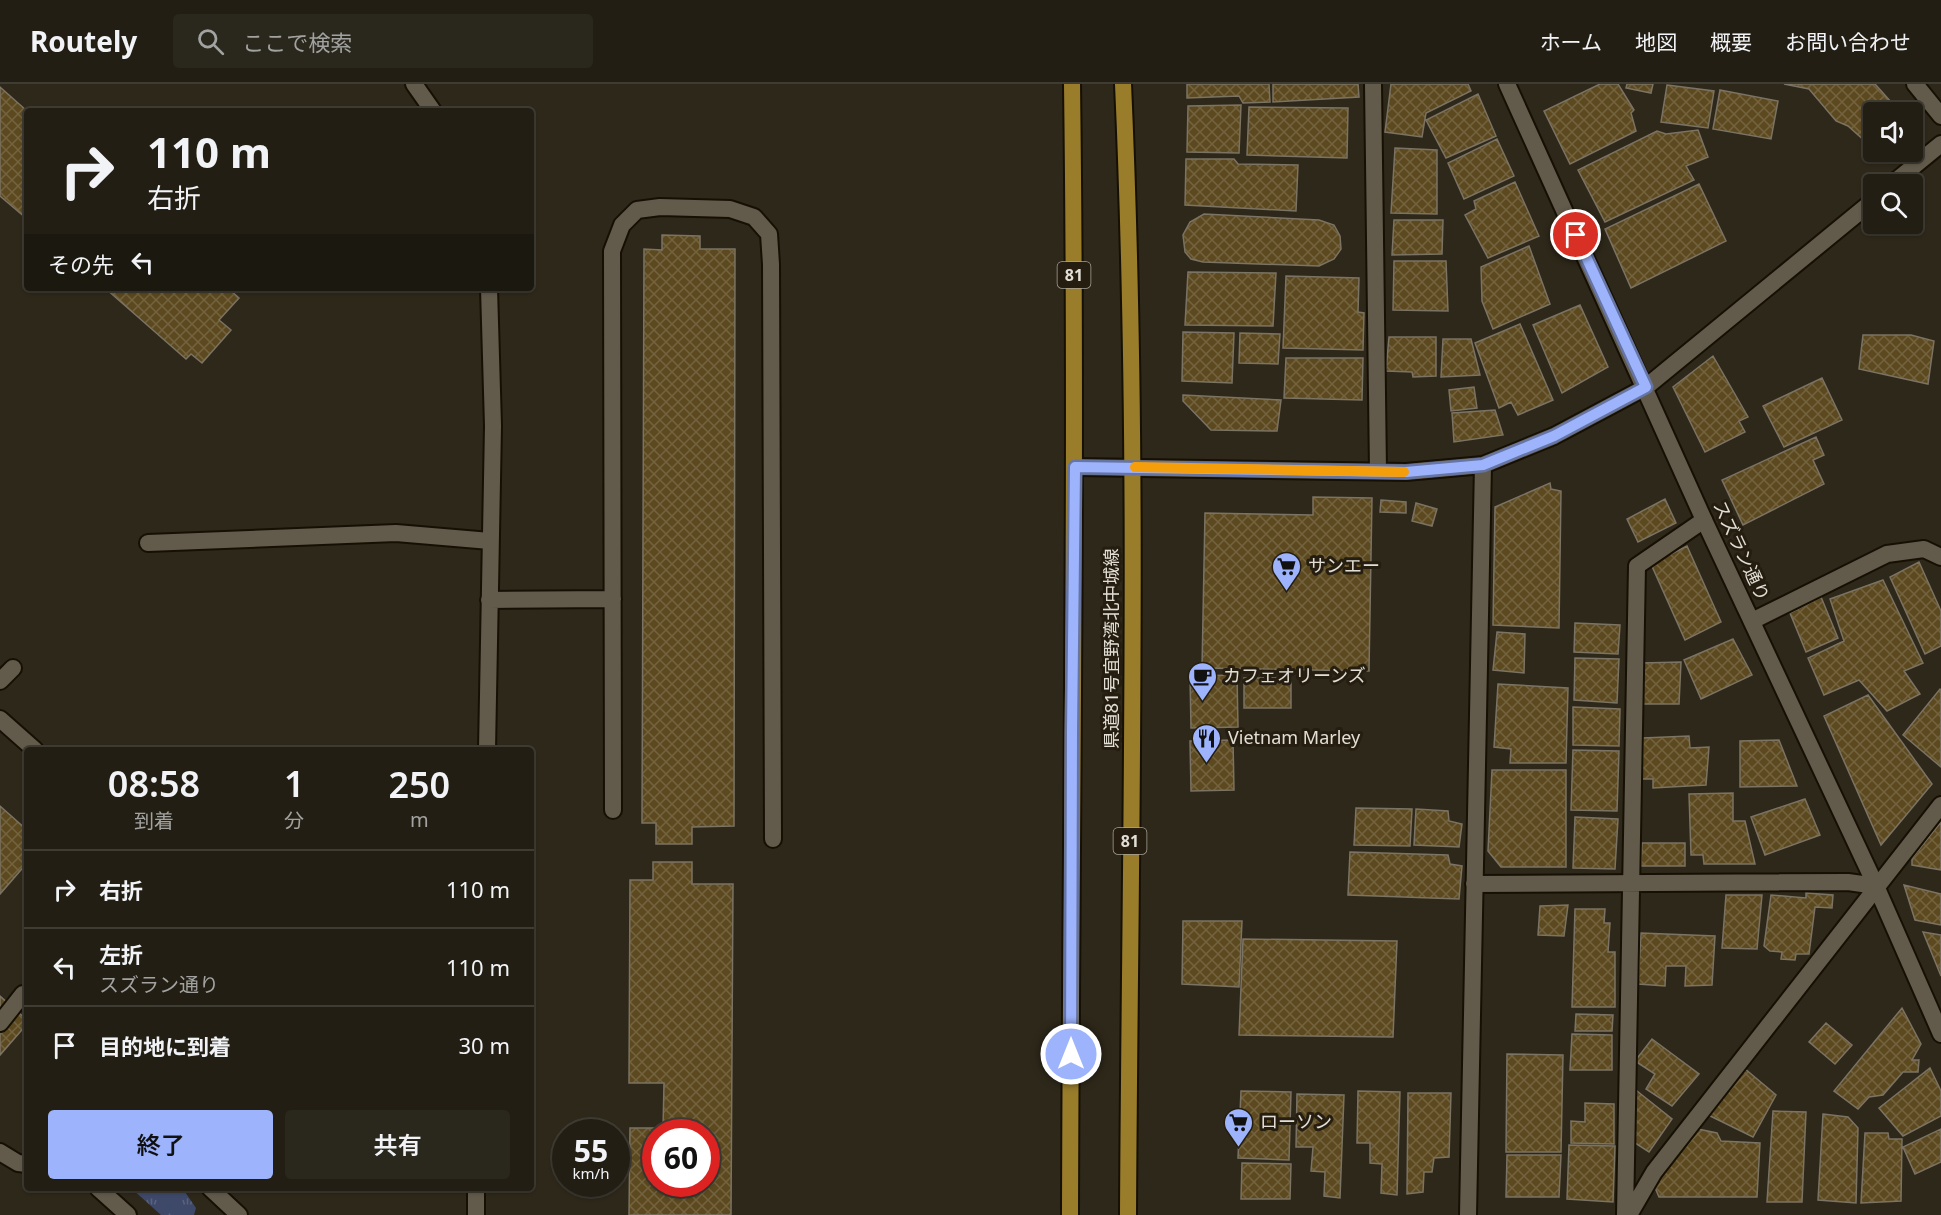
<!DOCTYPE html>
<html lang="ja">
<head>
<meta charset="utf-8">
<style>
	:root { --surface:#221e14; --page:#2a271d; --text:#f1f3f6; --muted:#a2a2a0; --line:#3f3c34; --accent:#9db4fd }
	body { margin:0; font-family:"Noto Sans","Noto Sans JP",sans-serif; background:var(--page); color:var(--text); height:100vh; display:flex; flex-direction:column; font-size:22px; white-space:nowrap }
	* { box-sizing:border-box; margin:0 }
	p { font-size:20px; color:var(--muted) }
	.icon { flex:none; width:33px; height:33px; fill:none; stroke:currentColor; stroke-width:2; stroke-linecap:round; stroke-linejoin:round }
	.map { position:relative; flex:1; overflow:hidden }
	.sheet { position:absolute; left:24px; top:663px; width:510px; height:444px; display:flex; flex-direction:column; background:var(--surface); border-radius:6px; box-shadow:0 2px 4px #0004,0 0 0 2px var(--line) }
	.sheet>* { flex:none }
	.guide { position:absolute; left:24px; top:24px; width:510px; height:183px; border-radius:6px; box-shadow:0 2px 4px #0004,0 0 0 2px var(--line); background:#221e14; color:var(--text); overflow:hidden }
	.buttons { position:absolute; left:1863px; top:18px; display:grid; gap:12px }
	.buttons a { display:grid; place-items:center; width:60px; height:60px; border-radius:6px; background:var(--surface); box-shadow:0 2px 4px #0004,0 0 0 2px var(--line); font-size:30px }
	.speed { position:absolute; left:552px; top:1035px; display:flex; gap:12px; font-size:30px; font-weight:700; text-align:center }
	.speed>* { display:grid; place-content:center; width:78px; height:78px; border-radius:50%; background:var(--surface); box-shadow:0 2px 4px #0004,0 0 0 2px var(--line); line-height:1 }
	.speed small { font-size:15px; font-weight:400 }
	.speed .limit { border:9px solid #d22; background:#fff; color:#111 }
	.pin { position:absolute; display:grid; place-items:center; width:51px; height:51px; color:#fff; margin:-26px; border:3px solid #fff; border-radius:50%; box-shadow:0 2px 6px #0007 }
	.me { position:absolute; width:66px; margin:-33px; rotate:0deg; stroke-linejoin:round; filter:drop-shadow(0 0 4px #0008) }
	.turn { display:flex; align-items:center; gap:21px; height:126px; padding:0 24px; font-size:27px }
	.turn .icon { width:78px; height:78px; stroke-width:2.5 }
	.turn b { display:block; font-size:42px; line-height:51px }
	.then { display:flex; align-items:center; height:57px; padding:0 24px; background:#0003; gap:12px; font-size:22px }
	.eta { display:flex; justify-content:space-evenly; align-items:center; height:102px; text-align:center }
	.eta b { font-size:36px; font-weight:600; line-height:42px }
	.cta { display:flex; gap:12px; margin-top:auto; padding:12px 24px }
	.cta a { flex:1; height:69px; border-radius:6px; background:var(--accent); color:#111; font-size:24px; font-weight:600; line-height:69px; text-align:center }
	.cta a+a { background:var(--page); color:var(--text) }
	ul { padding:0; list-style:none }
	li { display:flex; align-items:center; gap:18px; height:78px; padding:0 24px; border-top:2px solid var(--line) }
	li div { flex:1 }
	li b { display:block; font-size:22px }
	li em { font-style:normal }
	header { display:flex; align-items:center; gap:36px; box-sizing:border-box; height:84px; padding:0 30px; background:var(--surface); border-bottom:2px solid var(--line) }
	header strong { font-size:28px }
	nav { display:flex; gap:33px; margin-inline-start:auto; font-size:21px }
	.search { width:420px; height:54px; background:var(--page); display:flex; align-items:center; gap:15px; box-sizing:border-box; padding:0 21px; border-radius:6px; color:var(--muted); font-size:22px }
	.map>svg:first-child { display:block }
	.grass { fill:url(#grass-tufts) }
	.building { fill:url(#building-cross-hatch); stroke:#7b7363; stroke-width:1.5; fill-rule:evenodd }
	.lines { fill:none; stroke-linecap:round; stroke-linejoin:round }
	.service-casing { stroke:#161004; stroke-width:20 }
	.minor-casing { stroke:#161004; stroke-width:20 }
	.tertiary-casing { stroke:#161004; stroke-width:20 }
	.primary-casing { stroke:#161004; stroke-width:20 }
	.service { stroke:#625b4b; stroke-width:16 }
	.minor { stroke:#625b4b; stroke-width:16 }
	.tertiary { stroke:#625b4b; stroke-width:16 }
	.primary { stroke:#9a7d2b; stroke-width:16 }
	.route-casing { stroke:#6675a4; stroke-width:15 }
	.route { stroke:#9db4fd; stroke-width:10 }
	.slow { stroke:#f59e0b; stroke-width:10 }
	.labels { text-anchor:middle; stroke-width:6; stroke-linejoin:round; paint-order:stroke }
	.shield { fill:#251e10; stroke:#a9a49a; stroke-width:1.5 }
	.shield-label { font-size:16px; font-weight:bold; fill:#e2ded5 }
	.street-label { font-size:18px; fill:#e2ded5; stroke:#251e10 }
	.poi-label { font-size:18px; fill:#e2ded5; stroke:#251e10; text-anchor:start }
</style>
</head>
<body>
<header>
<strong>Routely</strong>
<div class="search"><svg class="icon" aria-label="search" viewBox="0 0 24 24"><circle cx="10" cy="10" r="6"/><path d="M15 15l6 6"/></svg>ここで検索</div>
<nav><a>ホーム</a><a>地図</a><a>概要</a><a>お問い合わせ</a></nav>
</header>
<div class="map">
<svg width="1941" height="1131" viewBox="0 0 1941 1131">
	<defs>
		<pattern id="grass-tufts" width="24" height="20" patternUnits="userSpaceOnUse" patternTransform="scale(1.5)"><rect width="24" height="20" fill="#3e4869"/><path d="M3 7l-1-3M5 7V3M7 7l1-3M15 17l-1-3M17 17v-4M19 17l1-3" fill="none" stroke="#5a627e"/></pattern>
		<pattern id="building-cross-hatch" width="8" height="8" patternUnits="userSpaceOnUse" patternTransform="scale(1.5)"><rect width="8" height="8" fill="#5c491f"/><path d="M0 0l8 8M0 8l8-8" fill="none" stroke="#73633f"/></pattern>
	</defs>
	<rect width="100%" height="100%" fill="#2e281a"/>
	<!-- grass -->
	<path class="grass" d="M 131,1104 L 181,1104 L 185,1108 L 196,1124 L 194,1131 L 161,1131 Z"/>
	<!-- building -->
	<path class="building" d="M 1187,0 L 1269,0 L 1270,18 L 1243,19 L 1239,12 L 1187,14 Z
		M 1273,0 L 1358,0 L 1359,13 L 1273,18 Z
		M 1391,0 L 1468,0 L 1471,7 L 1426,29 L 1422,53 L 1385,48 Z
		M 1600,0 L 1618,0 L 1634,26 L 1631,29 L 1636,47 L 1570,80 L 1544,27 Z
		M 1627,0 L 1653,0 L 1651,9 L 1626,4 Z
		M 1784,0 L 1875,0 L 1900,28 L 1874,28 L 1874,52 L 1866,58 L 1848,42 L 1836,37 L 1809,5 Z
		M 1667,1 L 1714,7 L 1708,44 L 1661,38 Z
		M 0,3 L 27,27 L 27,135 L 0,112 Z
		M 1720,6 L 1778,17 L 1771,55 L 1713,45 Z
		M 1478,10 L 1496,52 L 1446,74 L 1426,36 Z
		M 1241,21 L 1239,69 L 1187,68 L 1188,22 Z
		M 1249,23 L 1348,24 L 1347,74 L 1247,71 Z
		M 1698,46 L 1708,73 L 1686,82 L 1694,96 L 1605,138 L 1578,86 L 1657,47 L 1666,50 Z
		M 1497,55 L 1514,92 L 1464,115 L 1448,79 Z
		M 1395,64 L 1437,66 L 1437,130 L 1391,129 Z
		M 1186,75 L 1234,75 L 1238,80 L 1298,81 L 1296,127 L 1185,121 Z
		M 1515,98 L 1539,152 L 1488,174 L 1465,131 L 1476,125 L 1474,117 Z
		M 1699,100 L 1726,157 L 1631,204 L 1605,145 Z
		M 1204,130 L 1319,136 L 1334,141 L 1340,152 L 1341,165 L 1334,175 L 1319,182 L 1203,178 L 1191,175 L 1185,168 L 1183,151 L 1190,138 Z
		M 1394,136 L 1443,136 L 1442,170 L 1392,171 Z
		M 662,151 L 700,152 L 700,165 L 735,165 L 734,742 L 692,743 L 692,760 L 656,760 L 656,739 L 642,739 L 644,165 L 662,166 Z
		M 1529,162 L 1550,220 L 1493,245 L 1482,217 L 1481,183 Z
		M 1394,177 L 1446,177 L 1448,227 L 1393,226 Z
		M 1188,188 L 1276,189 L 1273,242 L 1185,241 Z
		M 1286,192 L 1359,194 L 1358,228 L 1364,229 L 1363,266 L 1283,264 Z
		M 105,204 L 228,204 L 239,214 L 219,236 L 231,246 L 202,279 L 191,270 L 186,275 Z
		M 1580,221 L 1608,283 L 1562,309 L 1533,241 Z
		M 1520,240 L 1553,316 L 1518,331 L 1511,318 L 1499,324 L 1475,259 Z
		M 1183,248 L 1234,249 L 1232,299 L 1182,297 Z
		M 1240,249 L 1280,250 L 1278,280 L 1239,279 Z
		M 1863,251 L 1911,251 L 1934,257 L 1928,300 L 1859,285 Z
		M 1389,253 L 1436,253 L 1436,292 L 1413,293 L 1412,288 L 1386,287 Z
		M 1443,255 L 1471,255 L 1480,291 L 1441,293 Z
		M 1713,272 L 1748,333 L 1739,337 L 1745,348 L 1705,368 L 1673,303 Z
		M 1286,274 L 1363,274 L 1362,316 L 1284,314 Z
		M 1822,294 L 1842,336 L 1784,363 L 1763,322 Z
		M 1474,303 L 1477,324 L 1451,327 L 1449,306 Z
		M 1183,311 L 1281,316 L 1277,347 L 1211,346 L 1183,317 Z
		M 1495,326 L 1503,351 L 1454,358 L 1452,329 Z
		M 1816,353 L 1824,371 L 1813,376 L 1824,400 L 1743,441 L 1722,396 Z
		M 1550,399 L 1551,405 L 1561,407 L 1559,544 L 1493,541 L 1495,423 Z
		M 1313,413 L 1372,414 L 1369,587 L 1202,584 L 1205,429 L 1313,431 Z
		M 1665,415 L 1676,439 L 1638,458 L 1627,435 Z
		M 1381,416 L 1406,418 L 1406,429 L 1380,428 Z
		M 1416,419 L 1437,425 L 1432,442 L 1412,437 Z
		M 1687,462 L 1721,538 L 1685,556 L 1651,480 Z
		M 1919,478 L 1941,527 L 1941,562 L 1925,570 L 1890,493 Z
		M 1883,496 L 1923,579 L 1904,587 L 1920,610 L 1887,627 L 1859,596 L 1824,611 L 1808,574 L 1844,557 L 1830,515 Z
		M 1821,513 L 1838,554 L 1806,568 L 1790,529 Z
		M 1575,539 L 1620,541 L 1618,570 L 1574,568 Z
		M 1497,548 L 1525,550 L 1524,589 L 1493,586 Z
		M 1733,555 L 1752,591 L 1701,615 L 1684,576 Z
		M 1575,574 L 1619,575 L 1617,619 L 1574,616 Z
		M 1681,578 L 1679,620 L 1641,620 L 1641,579 Z
		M 1237,591 L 1238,643 L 1191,644 L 1190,592 Z
		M 1244,594 L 1291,594 L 1291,624 L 1244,624 Z
		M 1498,600 L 1568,604 L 1566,679 L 1510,679 L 1511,665 L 1494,663 Z
		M 1940,605 L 1941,606 L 1941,683 L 1903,651 Z
		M 1868,611 L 1932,700 L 1881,761 L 1824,632 Z
		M 1573,623 L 1620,625 L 1619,662 L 1573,661 Z
		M 1689,652 L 1690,664 L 1709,663 L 1706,701 L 1653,704 L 1653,695 L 1642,695 L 1643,654 Z
		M 1233,656 L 1234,706 L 1191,707 L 1190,657 Z
		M 1779,656 L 1797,702 L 1740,703 L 1740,657 Z
		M 1573,666 L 1619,667 L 1617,727 L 1571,726 Z
		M 1492,686 L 1566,686 L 1566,783 L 1501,783 L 1488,767 Z
		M 1733,709 L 1733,737 L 1745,737 L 1755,780 L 1704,780 L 1703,771 L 1691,771 L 1689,710 Z
		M 1805,715 L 1820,751 L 1765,771 L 1751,733 Z
		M 0,722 L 27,746 L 27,779 L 0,810 Z
		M 1356,724 L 1412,725 L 1410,762 L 1354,761 Z
		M 1416,725 L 1448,727 L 1449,737 L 1462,740 L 1459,763 L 1414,761 Z
		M 1575,733 L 1618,735 L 1615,785 L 1573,784 Z
		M 1941,738 L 1941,786 L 1912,781 L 1912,774 Z
		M 1642,759 L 1685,759 L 1685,782 L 1641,782 Z
		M 1350,768 L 1448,771 L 1450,780 L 1462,782 L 1459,815 L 1348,811 Z
		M 653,778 L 692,778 L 692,800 L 733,800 L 731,1131 L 629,1131 L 630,1044 L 663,1044 L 664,999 L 629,999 L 630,796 L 653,796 ZM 656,1048 L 706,1048 L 706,1100 L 656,1100 Z
		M 1904,801 L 1941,810 L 1941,841 L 1915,836 Z
		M 1806,809 L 1833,811 L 1832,824 L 1815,823 L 1809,870 L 1796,870 L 1795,876 L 1781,875 L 1782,868 L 1770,867 L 1764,862 L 1771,811 L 1806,814 Z
		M 1726,811 L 1762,811 L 1757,865 L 1722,864 Z
		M 1568,821 L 1564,852 L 1538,851 L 1540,822 Z
		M 1575,825 L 1605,825 L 1604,839 L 1610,839 L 1608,868 L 1615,868 L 1615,923 L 1572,923 Z
		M 1183,837 L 1242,837 L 1239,903 L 1182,900 Z
		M 1923,848 L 1941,851 L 1941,892 Z
		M 1641,849 L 1715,852 L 1712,901 L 1685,902 L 1686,882 L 1666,882 L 1665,902 L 1638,900 Z
		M 1243,855 L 1397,857 L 1393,953 L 1239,951 Z
		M 0,912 L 27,936 L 27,940 L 0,971 Z
		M 1902,924 L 1921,960 L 1912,976 L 1919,976 L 1918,988 L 1903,988 L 1883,1011 L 1869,1013 L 1858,1025 L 1834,1007 Z
		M 1576,930 L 1613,931 L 1612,947 L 1575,947 Z
		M 1826,939 L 1852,961 L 1835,980 L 1809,958 Z
		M 1572,950 L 1612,951 L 1612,986 L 1570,986 Z
		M 1652,955 L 1699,990 L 1672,1022 L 1646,1005 L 1655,990 L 1635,977 Z
		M 1507,970 L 1563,971 L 1561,1068 L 1506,1068 Z
		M 1744,984 L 1776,1011 L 1753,1053 L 1706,1030 Z
		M 1930,984 L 1941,1007 L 1941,1032 L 1903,1052 L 1879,1024 Z
		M 1632,1003 L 1672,1035 L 1649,1068 L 1629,1055 Z
		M 1241,1007 L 1291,1008 L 1289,1076 L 1238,1074 Z
		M 1358,1007 L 1400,1008 L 1397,1111 L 1381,1109 L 1382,1080 L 1370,1079 L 1370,1059 L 1357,1059 Z
		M 1408,1009 L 1451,1009 L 1449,1073 L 1434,1074 L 1432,1088 L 1424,1088 L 1423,1108 L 1407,1110 Z
		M 1297,1010 L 1344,1011 L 1340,1114 L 1324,1112 L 1325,1088 L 1311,1087 L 1313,1063 L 1296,1063 Z
		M 1585,1019 L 1614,1020 L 1614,1060 L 1571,1059 L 1571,1037 L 1585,1038 Z
		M 1773,1027 L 1806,1028 L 1802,1118 L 1767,1118 Z
		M 1823,1030 L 1848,1033 L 1858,1044 L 1856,1119 L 1818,1116 Z
		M 1698,1045 L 1717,1049 L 1721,1057 L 1760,1059 L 1757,1113 L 1659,1113 L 1653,1099 Z
		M 1941,1045 L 1941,1078 L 1915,1090 L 1903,1063 Z
		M 1865,1049 L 1888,1049 L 1889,1055 L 1902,1055 L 1901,1117 L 1861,1119 Z
		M 1569,1061 L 1615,1062 L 1613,1118 L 1567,1115 Z
		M 1507,1071 L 1561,1071 L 1559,1113 L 1506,1113 Z
		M 1242,1079 L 1291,1080 L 1290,1115 L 1241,1115 Z"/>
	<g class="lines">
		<defs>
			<path id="service" d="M 414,0 L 433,27
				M 148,459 L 396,449 L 490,457
				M 489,516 L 613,515
				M 0,597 L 13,584
				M 0,635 L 35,666
				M 487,666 L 493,342 L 489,204
				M 613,726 L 612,167 L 622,141 L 637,126 L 660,123 L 730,125 L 754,133 L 769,150 L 771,180 L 773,755
				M 0,939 L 23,910 L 27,911
				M 0,1068 L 18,1079 L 27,1080
				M 98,1104 L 128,1131
				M 210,1104 L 239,1131
				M 476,1131 L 476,1104"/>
			<path id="minor" d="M 1373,0 L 1378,387
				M 1915,0 L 1941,32
				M 1892,100 L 1941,60
				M 1075,383 L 1406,388 L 1483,381 L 1554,352 L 1646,303 L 1874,116
				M 1752,537 L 1887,470 L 1924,465 L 1941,473
				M 1474,800 L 1848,798 L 1876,802
				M 1468,1131 L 1483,381
				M 1625,1131 L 1637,482 L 1704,436
				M 1629,1131 L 1654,1088 L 1941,721"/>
			<path id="tertiary" d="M 1507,0 L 1704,436 L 1876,802 L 1941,950"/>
			<path id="primary" d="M 1123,0 C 1140,377 1130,754 1128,1131
				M 1070,1131 C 1071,754 1077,377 1072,0"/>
		</defs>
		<!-- service casing -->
		<use href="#service" class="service-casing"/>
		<!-- minor casing -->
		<use href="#minor" class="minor-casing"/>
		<!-- tertiary casing -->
		<use href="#tertiary" class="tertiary-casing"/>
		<!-- primary casing -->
		<use href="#primary" class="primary-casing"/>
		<!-- service -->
		<use href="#service" class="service"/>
		<!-- minor -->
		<use href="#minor" class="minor"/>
		<!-- tertiary -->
		<use href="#tertiary" class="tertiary"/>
		<!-- primary -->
		<use href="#primary" class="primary"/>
	</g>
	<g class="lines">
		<defs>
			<path id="route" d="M 1071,970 L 1072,649 L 1075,383 L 1406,388 L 1483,381 L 1554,352 L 1646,303 L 1576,151"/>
		</defs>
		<!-- route casing -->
		<use href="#route" class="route-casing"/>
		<!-- route -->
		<use href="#route" class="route"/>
		<!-- slow -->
		<path class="slow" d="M 1135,383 L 1404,388"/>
	</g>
	<!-- icons -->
	<defs>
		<symbol id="supermarket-pin" viewBox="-11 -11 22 30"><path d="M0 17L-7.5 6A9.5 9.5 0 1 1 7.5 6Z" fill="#9db4fd" stroke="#251e10"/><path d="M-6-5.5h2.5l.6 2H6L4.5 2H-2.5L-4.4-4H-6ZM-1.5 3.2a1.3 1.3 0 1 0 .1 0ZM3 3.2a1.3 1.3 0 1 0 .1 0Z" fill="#111"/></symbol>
		<symbol id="cafe-pin" viewBox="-11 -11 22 30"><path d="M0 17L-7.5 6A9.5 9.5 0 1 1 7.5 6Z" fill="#9db4fd" stroke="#251e10"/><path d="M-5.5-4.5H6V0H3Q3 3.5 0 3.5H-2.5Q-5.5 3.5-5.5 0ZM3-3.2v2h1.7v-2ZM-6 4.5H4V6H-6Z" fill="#111"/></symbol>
		<symbol id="restaurant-pin" viewBox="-11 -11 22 30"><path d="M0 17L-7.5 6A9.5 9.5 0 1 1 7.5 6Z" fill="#9db4fd" stroke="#251e10"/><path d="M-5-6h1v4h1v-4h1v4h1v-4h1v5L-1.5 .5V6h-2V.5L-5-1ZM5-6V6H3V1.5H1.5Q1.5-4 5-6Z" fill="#111"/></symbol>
	</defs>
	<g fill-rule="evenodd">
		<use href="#supermarket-pin" x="1270" y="466" width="33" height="45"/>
		<use href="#cafe-pin" x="1186" y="576" width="33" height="45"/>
		<use href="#restaurant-pin" x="1190" y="638" width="33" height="45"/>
		<use href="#supermarket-pin" x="1222" y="1022" width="33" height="45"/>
	</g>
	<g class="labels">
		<!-- shield labels -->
		<g class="shield">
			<rect x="1057.5" y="178" width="33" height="26" rx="4.5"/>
			<rect x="1113.5" y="744" width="33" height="26" rx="4.5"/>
		</g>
		<g class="shield-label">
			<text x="1074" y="197">81</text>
			<text x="1130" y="763">81</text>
		</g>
		<!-- street labels -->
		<g class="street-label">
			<text transform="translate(1741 467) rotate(65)" y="6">スズラン通り</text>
			<text transform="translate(1112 565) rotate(-90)" y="6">県道81号宜野湾北中城線</text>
		</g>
		<!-- poi labels -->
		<g class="poi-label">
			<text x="1308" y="488">サンエー</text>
			<text x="1223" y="598">カフェオリーンズ</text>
			<text x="1228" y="660">Vietnam Marley</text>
			<text x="1260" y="1044">ローソン</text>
		</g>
	</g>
</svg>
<div class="buttons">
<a><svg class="icon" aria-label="sound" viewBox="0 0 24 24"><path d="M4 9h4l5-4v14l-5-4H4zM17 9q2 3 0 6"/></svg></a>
<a><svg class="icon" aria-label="search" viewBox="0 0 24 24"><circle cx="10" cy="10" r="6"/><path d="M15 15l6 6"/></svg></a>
</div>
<div class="speed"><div>55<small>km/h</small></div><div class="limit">60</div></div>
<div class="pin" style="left:1576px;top:151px;background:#d93025"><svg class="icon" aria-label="arrive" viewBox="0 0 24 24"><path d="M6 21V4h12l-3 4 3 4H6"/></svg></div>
<svg class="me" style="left:1071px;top:970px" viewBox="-20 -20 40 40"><circle r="17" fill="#9db4fd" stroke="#fff" stroke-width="3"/><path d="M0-11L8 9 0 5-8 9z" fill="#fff"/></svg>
<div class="guide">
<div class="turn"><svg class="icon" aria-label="right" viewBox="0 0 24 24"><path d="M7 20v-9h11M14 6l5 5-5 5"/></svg><div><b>110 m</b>右折</div></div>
<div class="then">その先<svg class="icon" aria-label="left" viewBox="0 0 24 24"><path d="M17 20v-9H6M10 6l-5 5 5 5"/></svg></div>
</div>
<section class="sheet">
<div class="eta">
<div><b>08:58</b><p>到着</p></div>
<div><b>1</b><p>分</p></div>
<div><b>250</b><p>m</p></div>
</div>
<ul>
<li><svg class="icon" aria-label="right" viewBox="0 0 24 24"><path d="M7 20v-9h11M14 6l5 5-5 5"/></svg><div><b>右折</b></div><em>110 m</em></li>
<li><svg class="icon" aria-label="left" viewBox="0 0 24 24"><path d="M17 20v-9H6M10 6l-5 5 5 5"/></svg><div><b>左折</b><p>スズラン通り</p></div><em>110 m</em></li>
<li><svg class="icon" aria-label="arrive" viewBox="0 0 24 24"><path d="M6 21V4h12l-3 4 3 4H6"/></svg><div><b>目的地に到着</b></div><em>30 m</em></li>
</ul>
<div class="cta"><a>終了</a><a>共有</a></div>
</section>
</div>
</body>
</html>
